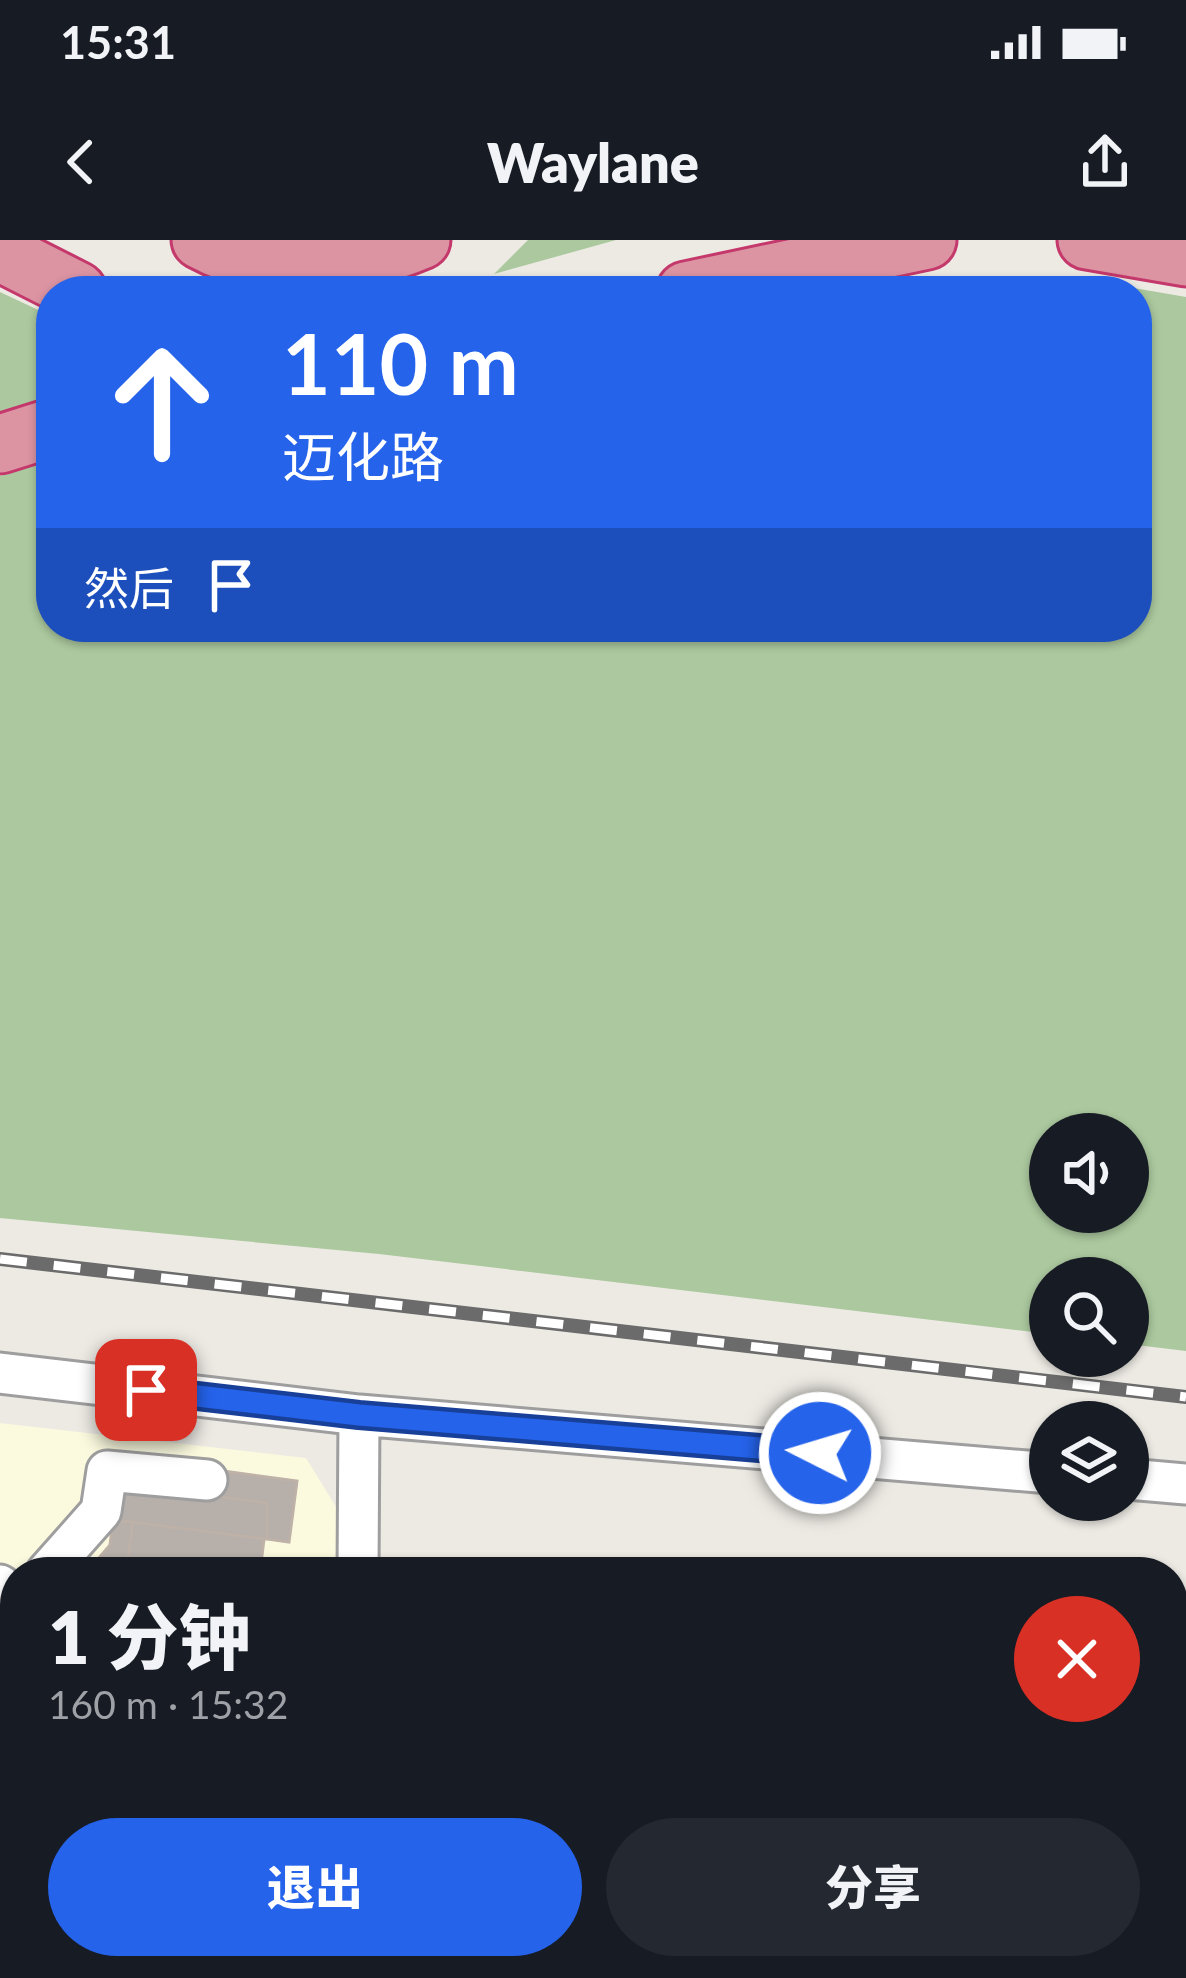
<!DOCTYPE html>
<html lang="zh">
<head>
<meta charset="utf-8">
<style>
	:root { --surface:#171b24; --page:#242831; --text:#f1f3f6; --muted:#9ea1a6; --accent:#2563eb }
	body { margin:0; font-family:Lato,"Noto Sans SC",sans-serif; background:var(--page); color:var(--text); height:100vh; display:flex; flex-direction:column; font-size:45px; white-space:nowrap }
	* { box-sizing:border-box; margin:0 }
	p { font-size:39px; color:var(--muted) }
	.icon { flex:none; width:66px; height:66px; fill:none; stroke:currentColor; stroke-width:2; stroke-linecap:round; stroke-linejoin:round }
	.map { position:relative; flex:1; overflow:hidden }
	.drawer { position:absolute; left:0px; top:1317px; width:1188px; height:423px; display:flex; flex-direction:column; background:var(--surface); border-radius:48px 48px 0 0; box-shadow:0 3px 9px #0004 }
	.drawer>* { flex:none }
	.hud { position:absolute; left:36px; top:36px; width:1116px; height:366px; border-radius:48px; box-shadow:0 3px 9px #0004; background:#2563eb; color:#fff; overflow:hidden }
	.controls { position:absolute; left:1029px; top:873px; display:grid; gap:24px }
	.controls a { display:grid; place-items:center; width:120px; height:120px; border-radius:50%; background:var(--surface); box-shadow:0 3px 9px #0004; font-size:60px }
	.pin { position:absolute; display:grid; place-items:center; width:102px; height:102px; color:#fff; margin:-51px; border-radius:24px; box-shadow:0 6px 18px #0006 }
	.me { position:absolute; width:132px; margin:-66px; rotate:275deg; stroke-linejoin:round; filter:drop-shadow(0 0 9px #0008) }
	.turn { display:flex; align-items:center; gap:42px; height:252px; padding:0 48px; font-size:54px }
	.turn .icon { width:156px; height:156px; stroke-width:2.5 }
	.turn b { display:block; font-size:84px; line-height:102px }
	.then { display:flex; align-items:center; height:114px; padding:0 48px; background:#0003; gap:24px; font-size:45px }
	.round { display:grid; place-items:center; flex:none; width:126px; height:126px; border-radius:63px; background:var(--page) }
	.overview { display:flex; align-items:center; justify-content:space-between; height:204px; padding:0 48px }
	h1 { font-size:72px; font-weight:800; line-height:90px }
	.cta { display:flex; gap:24px; margin-top:auto; padding:24px 48px }
	.cta a { flex:1; height:138px; border-radius:72px; background:var(--accent); color:#fff; font-size:48px; font-weight:800; line-height:138px; text-align:center }
	.cta a+a { background:var(--page); color:var(--text) }
	.status { display:flex; justify-content:space-between; align-items:center; height:84px; padding:0 60px; background:var(--surface); direction:ltr }
	.status svg { height:33px; fill:currentColor }
	header { display:flex; justify-content:space-between; align-items:center; height:156px; padding:0 48px; background:var(--surface); font-size:54px; font-weight:800 }
	.map>svg:first-child { display:block }
	.education { fill:#fbfadf }
	.forest { fill:#abc89e; fill-rule:evenodd }
	.pitch { fill:#8bd3b6 }
	.building { fill:#b6afaa; stroke:#bdb1a8; stroke-width:3 }
	.lines { fill:none; stroke-linecap:round; stroke-linejoin:round }
	.minor-casing { stroke:#9e9e9e; stroke-width:45 }
	.highway-casing { stroke:#c4386b; stroke-width:63 }
	.minor { stroke:#fff; stroke-width:39 }
	.highway { stroke:#dc94a3; stroke-width:57 }
	.rail-casing { stroke:#6b6b6b; stroke-width:14 }
	.rail { stroke:#fff; stroke-width:9; stroke-dasharray:27; stroke-linecap:butt }
	.route-casing { stroke:#184099; stroke-width:30 }
	.route { stroke:#2563eb; stroke-width:21 }
</style>
</head>
<body>
<div class="status"><b>15:31</b><svg viewBox="0 0 49 12"><path d="M0 12V9h3v3zM5 12V6h3v6zM10 12V3h3v9zM15 12V0h3v12zM26 1h20v11H26zM47 4h2v5h-2z"/></svg></div>
<header><svg class="icon" aria-label="back" viewBox="0 0 24 24"><path d="M15 5l-7 7 7 7"/></svg>Waylane<svg class="icon" aria-label="share" viewBox="0 0 24 24"><path d="M12 15V3M7 8l5-5 5 5M5 13v7h14v-7"/></svg></header>
<div class="map">
<svg width="1186" height="1738" viewBox="0 0 1186 1738">
	<rect width="100%" height="100%" fill="#edeae4"/>
	<!-- education -->
	<path class="education" d="M 0,1183 L 306,1218 L 338,1270 L 337,1332 L 15,1332 L 15,1725 L 354,1725 L 344,1738 L 0,1738 Z"/>
	<!-- forest -->
	<path class="forest" d="M 528,0 L 616,0 L 494,34 Z
		M 968,42 L 1128,47 L 1186,57 L 1186,1111 L 1128,1104 L 1128,1038 L 1050,1038 L 1050,1094 L 379,1014 L 0,978 L 0,236 L 51,219 L 51,387 L 1137,387 L 1137,51 L 897,51 ZM 1050,894 L 1128,894 L 1128,972 L 1050,972 Z
		M 0,52 L 51,76 L 51,167 L 0,180 Z"/>
	<!-- pitch -->
	<path class="pitch" d="M 15,1558 L 15,1725 L 243,1725 L 232,1738 L 0,1738 L 0,1576 Z
		M 255,1725 L 338,1725 L 328,1738 L 244,1738 Z"/>
	<!-- building -->
	<path class="building" d="M 216,1230 L 297,1241 L 289,1302 L 267,1299 L 267,1263 L 213,1256 Z
		M 118,1244 L 267,1263 L 267,1299 L 113,1280 Z
		M 113,1280 L 133,1282 L 126,1332 L 114,1332 L 98,1319 L 110,1305 Z
		M 133,1282 L 264,1299 L 260,1332 L 126,1332 Z
		M 0,1420 L 15,1432 L 13,1493 L 0,1482 Z"/>
	<g class="lines">
		<defs>
			<path id="minor" d="M 0,1133 L 359,1175 L 1050,1233
				M 1128,1239 L 1186,1244
				M 47,1332 L 101,1271 L 107,1231 L 207,1240
				M 358,1332 L 359,1175
				M 0,1345 L 15,1357
				M 0,1560 L 15,1542
				M 425,1725 L 436,1738
				M 358,1738 L 367,1725"/>
			<path id="highway" d="M 201,0 C 271,38 350,30 421,0
				M 1087,0 L 1186,17
				M 0,12 L 77,51
				M 686,51 L 927,0
				M 0,204 L 51,188"/>
		</defs>
		<!-- minor casing -->
		<use href="#minor" class="minor-casing"/>
		<!-- highway casing -->
		<use href="#highway" class="highway-casing"/>
		<!-- minor -->
		<use href="#minor" class="minor"/>
		<!-- highway -->
		<use href="#highway" class="highway"/>
		<defs>
			<path id="rail" d="M 0,1019 L 1186,1157"/>
		</defs>
		<!-- rail casing -->
		<use href="#rail" class="rail-casing"/>
		<!-- rail -->
		<use href="#rail" class="rail"/>
	</g>
	<g class="lines">
		<defs>
			<path id="route" d="M 146,1150 L 359,1175 L 820,1213"/>
		</defs>
		<!-- route casing -->
		<use href="#route" class="route-casing"/>
		<!-- route -->
		<use href="#route" class="route"/>
	</g>
</svg>
<div class="controls">
<a><svg class="icon" aria-label="sound" viewBox="0 0 24 24"><path d="M4 9h4l5-4v14l-5-4H4zM17 9q2 3 0 6"/></svg></a>
<a><svg class="icon" aria-label="search" viewBox="0 0 24 24"><circle cx="10" cy="10" r="6"/><path d="M15 15l6 6"/></svg></a>
<a><svg class="icon" aria-label="layers" viewBox="0 0 24 24"><path d="M12 4l9 5-9 5-9-5zM3 14l9 5 9-5"/></svg></a>
</div>
<div class="pin" style="left:146px;top:1150px;background:#d93025"><svg class="icon" aria-label="arrive" viewBox="0 0 24 24"><path d="M6 21V4h12l-3 4 3 4H6"/></svg></div>
<svg class="me" style="left:820px;top:1213px" viewBox="-20 -20 40 40"><circle r="17" fill="#2563eb" stroke="#fff" stroke-width="3"/><path d="M0-11L8 9 0 5-8 9z" fill="#fff"/></svg>
<div class="hud">
<div class="turn"><svg class="icon" aria-label="ahead" viewBox="0 0 24 24"><path d="M12 20V5M6 11l6-6 6 6"/></svg><div><b>110 m</b>迈化路</div></div>
<div class="then">然后<svg class="icon" aria-label="arrive" viewBox="0 0 24 24"><path d="M6 21V4h12l-3 4 3 4H6"/></svg></div>
</div>
<section class="drawer">
<div class="overview"><div><h1>1 分钟</h1><p>160 m · 15:32</p></div><a class="round" style="background:#d93025;color:#fff"><svg class="icon" aria-label="close" viewBox="0 0 24 24"><path d="M6 6l12 12M18 6L6 18"/></svg></a></div>
<div class="cta"><a>退出</a><a>分享</a></div>
</section>
</div>
</body>
</html>
